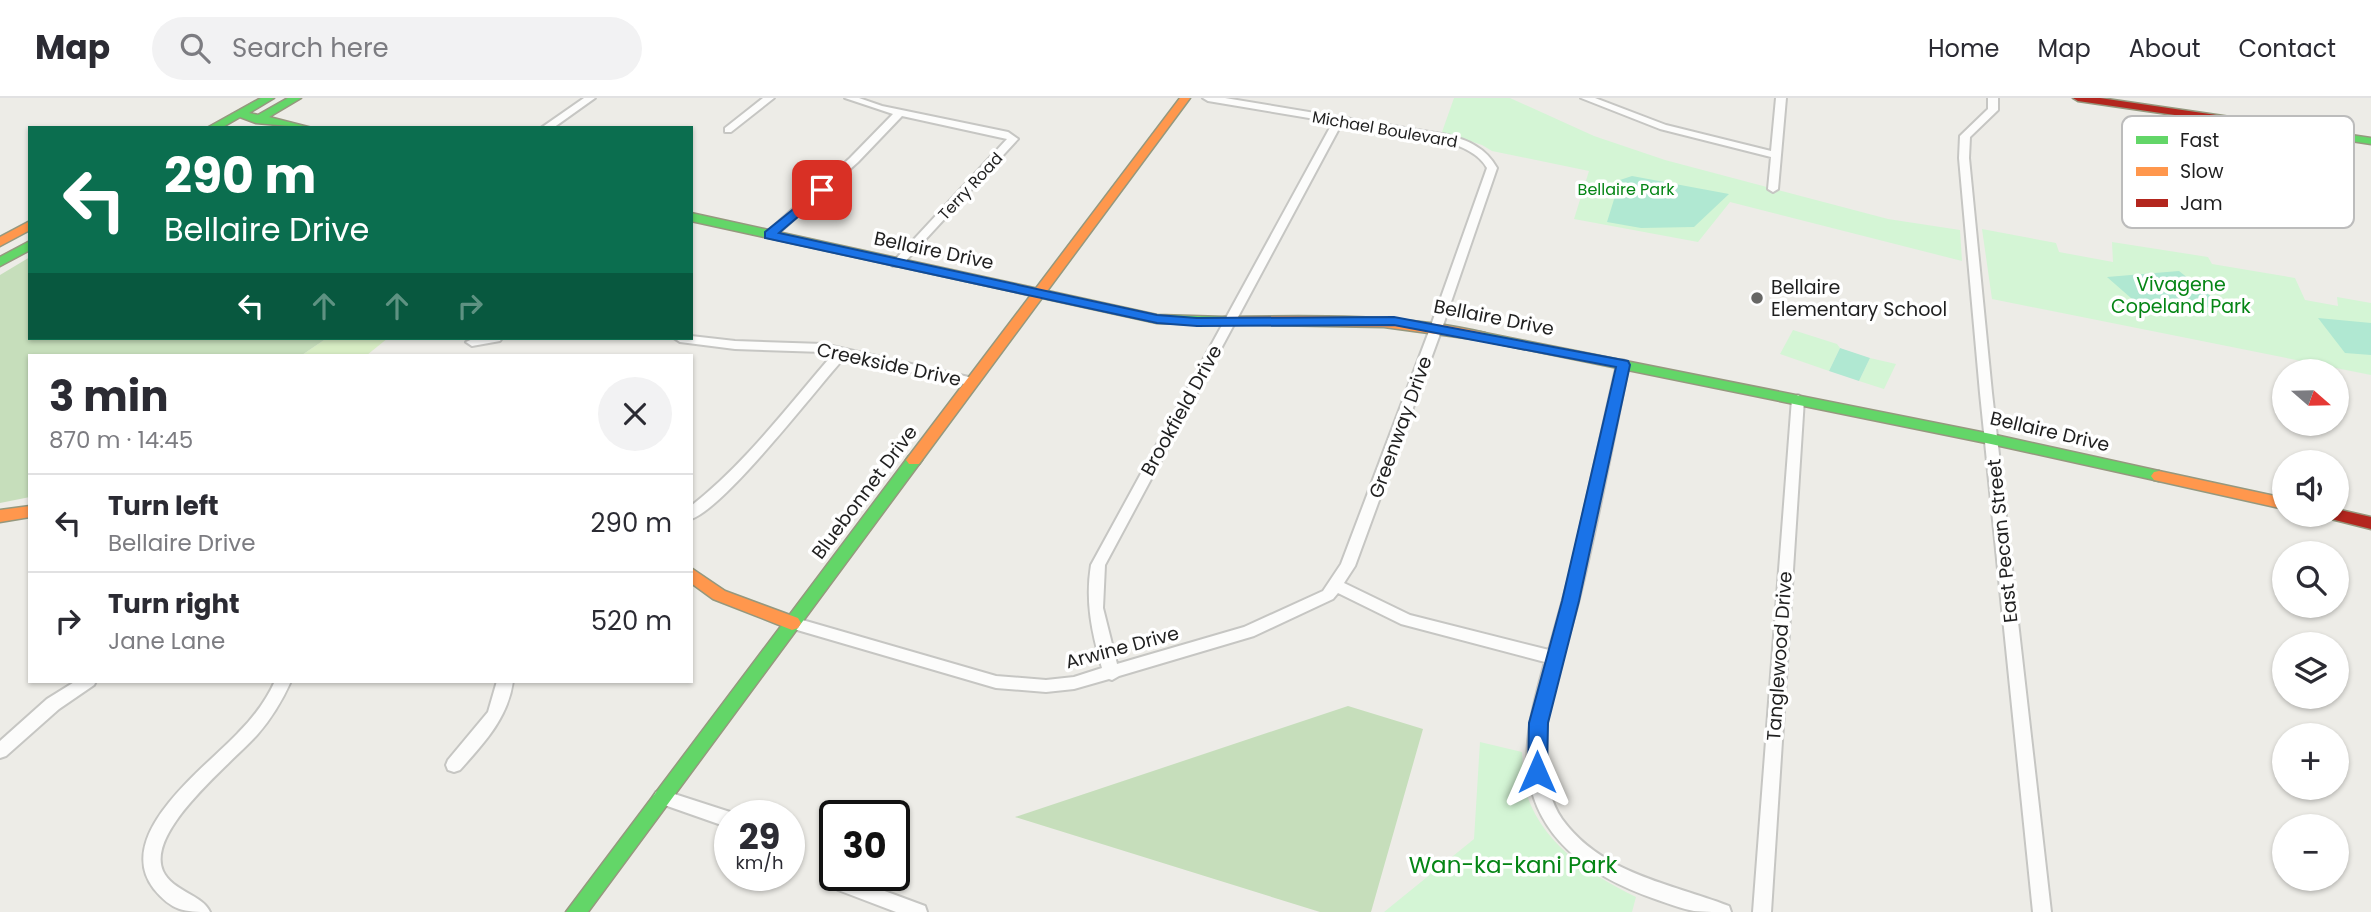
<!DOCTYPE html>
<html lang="en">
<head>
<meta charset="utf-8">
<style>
	:root { --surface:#fff; --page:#f2f2f3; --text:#2b2b33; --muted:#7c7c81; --line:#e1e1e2 }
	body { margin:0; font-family:Poppins,sans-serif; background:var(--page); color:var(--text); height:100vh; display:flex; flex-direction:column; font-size:26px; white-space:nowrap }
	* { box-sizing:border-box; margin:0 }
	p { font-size:23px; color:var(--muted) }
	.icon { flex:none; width:38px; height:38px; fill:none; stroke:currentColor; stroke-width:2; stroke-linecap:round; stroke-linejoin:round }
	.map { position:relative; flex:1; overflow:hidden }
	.panel { position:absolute; left:28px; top:256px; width:665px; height:329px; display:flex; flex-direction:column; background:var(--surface); border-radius:0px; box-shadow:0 2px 5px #0004 }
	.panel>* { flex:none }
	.banner { position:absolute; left:28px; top:28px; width:665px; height:214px; border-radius:0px; box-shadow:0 2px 5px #0004; background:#0b6e4f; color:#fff; overflow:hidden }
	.needle { width:46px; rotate:110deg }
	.buttons { position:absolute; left:2272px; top:261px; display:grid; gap:14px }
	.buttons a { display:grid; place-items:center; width:77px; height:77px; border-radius:50%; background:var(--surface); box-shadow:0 2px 5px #0004; font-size:35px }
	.speed { position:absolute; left:714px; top:702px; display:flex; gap:14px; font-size:35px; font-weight:700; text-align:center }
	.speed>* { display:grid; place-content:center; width:91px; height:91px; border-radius:50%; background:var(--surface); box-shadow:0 2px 5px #0004; line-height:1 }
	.speed small { font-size:18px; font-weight:400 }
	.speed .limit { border:4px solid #111; border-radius:10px; background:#fff; color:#111 }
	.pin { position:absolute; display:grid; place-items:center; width:60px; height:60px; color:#fff; margin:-30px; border-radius:14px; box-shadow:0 4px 10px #0006 }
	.me { position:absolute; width:77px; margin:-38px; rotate:0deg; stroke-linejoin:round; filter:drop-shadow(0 0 5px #0008) }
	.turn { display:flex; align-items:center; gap:24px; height:147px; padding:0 21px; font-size:32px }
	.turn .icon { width:91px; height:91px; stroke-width:2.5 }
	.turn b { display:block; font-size:49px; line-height:60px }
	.lanes { display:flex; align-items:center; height:66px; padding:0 21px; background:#0003; justify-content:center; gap:35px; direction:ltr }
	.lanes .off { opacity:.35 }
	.round { display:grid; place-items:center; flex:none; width:74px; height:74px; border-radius:37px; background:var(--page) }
	.headline { display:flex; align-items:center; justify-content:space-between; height:119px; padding:0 21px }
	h1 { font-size:42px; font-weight:700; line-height:52px }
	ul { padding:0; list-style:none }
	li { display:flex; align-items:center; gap:21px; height:98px; padding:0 21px; border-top:2px solid var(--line) }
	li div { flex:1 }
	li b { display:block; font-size:26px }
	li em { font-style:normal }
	header { display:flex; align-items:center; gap:42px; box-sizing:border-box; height:98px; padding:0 35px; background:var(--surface); border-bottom:2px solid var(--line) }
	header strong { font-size:33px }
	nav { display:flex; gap:38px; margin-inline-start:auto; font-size:24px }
	.search { width:490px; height:63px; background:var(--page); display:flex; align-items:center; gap:18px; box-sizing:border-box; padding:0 24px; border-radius:38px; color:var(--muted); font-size:26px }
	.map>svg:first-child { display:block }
	.grass { fill:#d8edc4 }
	.forest { fill:#c6debb }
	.park { fill:#d4f5d5 }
	.pitch { fill:#b0e8d2 }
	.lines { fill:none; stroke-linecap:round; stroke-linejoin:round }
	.street-casing { stroke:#c6c6c3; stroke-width:4 }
	.fast-casing { stroke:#95987e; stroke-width:3 }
	.slow-casing { stroke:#95987e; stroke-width:3 }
	.jam-casing { stroke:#95987e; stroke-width:3 }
	.street { fill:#fcfcfb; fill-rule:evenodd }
	.fast { fill:#63d668; fill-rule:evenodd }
	.slow { fill:#ff974d; fill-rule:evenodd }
	.jam { fill:#b3261e; fill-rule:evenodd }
	.route { fill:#1a73e8; stroke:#114b97; stroke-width:2 }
	.poi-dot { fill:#676765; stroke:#fff; stroke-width:2.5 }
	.labels { text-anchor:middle; stroke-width:7; stroke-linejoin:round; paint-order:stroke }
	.far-street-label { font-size:16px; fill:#1f1f1f; stroke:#fff }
	.far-park-label { font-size:16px; fill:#058515; stroke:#fff }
	.street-label { font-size:19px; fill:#1f1f1f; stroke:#fff }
	.park-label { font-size:19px; fill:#058515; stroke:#fff }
	.poi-label { font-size:19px; fill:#1f1f1f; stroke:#fff; text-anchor:start }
	.near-park-label { font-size:23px; fill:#058515; stroke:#fff }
	.key { fill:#fff; stroke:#bcbcbc; stroke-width:2 }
	.key-label { font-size:19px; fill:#1f1f1f }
</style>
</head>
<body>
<header>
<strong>Map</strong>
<div class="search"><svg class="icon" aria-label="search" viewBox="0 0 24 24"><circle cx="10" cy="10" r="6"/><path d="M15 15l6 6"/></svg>Search here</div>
<nav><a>Home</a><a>Map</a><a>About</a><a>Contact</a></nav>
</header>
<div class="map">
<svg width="2371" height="814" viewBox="0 0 2371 814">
	<rect width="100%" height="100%" fill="#edece7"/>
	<!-- grass -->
	<path class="grass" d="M 327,240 L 388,240 L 367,257 L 302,257 Z"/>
	<!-- forest -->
	<path class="forest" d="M 30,159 L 30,240 L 327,240 L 302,257 L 30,257 L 30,399 L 0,405 L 0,177 Z
		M 1348,608 L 1423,631 L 1371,814 L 1320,814 L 1015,719 Z"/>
	<!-- park -->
	<path class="park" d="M 1454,0 L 1510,0 L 1594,38 L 1665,62 L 1888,121 L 1960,132 L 1962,163 L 1730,104 L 1698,144 L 1574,121 L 1589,73 L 1492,53 L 1482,47 L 1442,34 Z
		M 1982,131 L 2056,145 L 2059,154 L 2113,164 L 2112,144 L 2208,159 L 2212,166 L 2295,180 L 2305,202 L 2338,208 L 2337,199 L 2371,205 L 2371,277 L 1992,201 Z
		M 1793,232 L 1837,246 L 1840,250 L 1829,273 L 1780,256 Z
		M 1870,260 L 1896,266 L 1884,291 L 1859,283 Z
		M 1480,644 L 1522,654 C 1523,664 1522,677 1524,687 C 1538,744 1588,775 1636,799 L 1632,814 L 1384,814 L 1474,741 Z"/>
	<!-- pitch -->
	<path class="pitch" d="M 1632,78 L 1729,96 L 1694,129 L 1641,130 L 1607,124 L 1620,82 Z
		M 2179,173 L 2223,208 L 2148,215 L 2107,179 Z
		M 2318,220 L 2371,225 L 2371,257 L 2345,255 Z
		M 1840,250 L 1870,260 L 1859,283 L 1829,273 Z"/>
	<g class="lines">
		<defs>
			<path id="street" d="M 584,0 L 595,0 L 553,30 L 541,30 Z
				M 763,0 L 774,0 L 731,34 L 725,34 L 725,30 Z
				M 845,0 L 859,0 L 882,8 L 1008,34 L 1018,41 L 901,168 L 893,168 L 891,166 L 1007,41 L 902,18 L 858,64 L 774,139 L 766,139 L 766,135 L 850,60 L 893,16 Z
				M 1203,0 L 1225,0 L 1447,37 C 1468,42 1486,50 1497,70 L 1440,236 L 1355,468 L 1344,485 L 1410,517 L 1549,552 L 1570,476 L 1617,266 L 1623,262 L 1629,266 C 1612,346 1598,426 1578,505 C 1566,551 1547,596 1545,644 C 1544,670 1547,699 1562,721 C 1602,776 1669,785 1729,808 L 1731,814 C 1719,814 1705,814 1694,813 C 1682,811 1670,806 1658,802 C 1599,782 1540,747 1529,680 C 1523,641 1535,601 1545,564 L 1401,526 L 1338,495 L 1333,501 L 1254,538 L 1119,578 L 1112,582 L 1109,581 L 1074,591 L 1046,594 L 996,590 L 787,529 L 784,525 L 787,521 L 792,519 L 996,578 L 1046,582 L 1074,579 L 1102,570 C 1092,535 1085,504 1091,467 L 1333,24 L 1208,3 ZM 1342,25 C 1378,31 1470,36 1487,70 L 1428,236 L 1341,466 L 1323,493 L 1244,529 L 1117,566 L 1103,510 L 1105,467 Z
				M 1581,0 L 1595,0 L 1666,27 L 1771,53 L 1776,0 L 1786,0 L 1778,91 L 1773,94 L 1768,91 L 1771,59 L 1660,31 Z
				M 1988,0 L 1998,0 L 1998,12 L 1970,39 L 1969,60 L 1992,295 L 2051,814 L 2033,814 L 1980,295 L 1959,60 L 1960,38 L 1988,11 Z
				M 2312,31 L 2317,34 L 2342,83 L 2341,85 L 2247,73 L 2242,70 L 2247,67 L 2330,79 L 2307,34 Z
				M 691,238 L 735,243 L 823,246 L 973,280 L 979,284 L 973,288 L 845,259 C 816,291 725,410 691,421 L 691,408 C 745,366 788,308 833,256 L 823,254 L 735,251 L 680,244 L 674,240 L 691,240 Z
				M 475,240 L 502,240 L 500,243 L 472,248 L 466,244 Z
				M 1798,297 L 1804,301 L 1771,814 L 1753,814 L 1792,301 Z
				M 76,583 L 96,583 L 94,587 L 59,611 L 6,658 L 0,660 L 0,643 L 47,601 Z
				M 275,583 L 291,583 C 282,603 271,621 257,637 C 233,664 145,733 163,773 C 172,793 203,797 210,814 C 184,814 172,813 154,791 C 112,737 205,670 238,635 C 253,620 266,603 275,583 Z
				M 497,583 L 513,583 C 508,620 484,645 460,672 L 454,674 L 448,672 L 446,667 L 448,662 L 488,614 Z
				M 662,692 L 730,714 L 737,718 L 730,718 L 730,730 L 656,704 L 653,699 L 656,694 Z
				M 844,778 L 925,808 L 927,814 L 896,814 L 838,792 L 835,786 L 838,780 Z"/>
			<path id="fast" d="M 261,0 L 274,0 L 249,15 L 258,17 L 288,0 L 301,0 L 269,19 L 312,30 L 256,25 L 240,19 L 221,30 L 207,30 Z
				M 2237,20 L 2371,40 L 2371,46 L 2233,25 L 2233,21 Z
				M 691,115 L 1157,217 L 1225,219 L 1232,223 L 1225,227 L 1157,225 L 691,123 Z
				M 30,143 L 30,152 L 0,168 L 0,159 Z
				M 1480,234 L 1991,336 L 2159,373 L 2167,378 L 2159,383 L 1991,346 L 1475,241 L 1473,238 L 1475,235 Z
				M 914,357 L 922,362 L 919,366 L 588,814 L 566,814 L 909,358 Z"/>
			<path id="slow" d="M 1180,0 L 1190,0 L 919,366 L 909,366 L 906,362 L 909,358 Z
				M 30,123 L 30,132 L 0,148 L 0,139 Z
				M 1225,219 C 1311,218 1401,215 1485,235 L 1487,238 L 1480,242 L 1384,229 L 1220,226 L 1220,220 Z
				M 2159,373 L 2284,400 L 2284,411 L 2154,382 L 2151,378 L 2154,374 Z
				M 30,408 L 30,419 L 0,424 L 0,412 Z
				M 691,470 L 725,493 L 798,520 L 801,525 L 798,530 L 792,532 L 713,501 L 691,485 Z"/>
			<path id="jam" d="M 2073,0 L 2100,0 L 2237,20 L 2242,23 L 2237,26 L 2078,3 Z
				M 2336,411 L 2371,419 L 2371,431 L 2327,420 L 2325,416 L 2336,416 Z"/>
		</defs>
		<!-- street casing -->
		<use href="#street" class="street-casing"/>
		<!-- fast casing -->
		<use href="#fast" class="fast-casing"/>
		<!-- slow casing -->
		<use href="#slow" class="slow-casing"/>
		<!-- jam casing -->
		<use href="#jam" class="jam-casing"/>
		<!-- street -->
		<use href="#street" class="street"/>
		<!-- fast -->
		<use href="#fast" class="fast"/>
		<!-- slow -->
		<use href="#slow" class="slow"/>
		<!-- jam -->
		<use href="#jam" class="jam"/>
	</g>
	<!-- route -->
	<path class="route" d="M 822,88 L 828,92 L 827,94 L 779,135 L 1157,217 L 1197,220 L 1394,219 L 1628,263 L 1630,267 L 1579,503 L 1548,625 L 1547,674 L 1544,680 L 1537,683 L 1530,680 L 1528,674 L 1529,625 L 1562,503 L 1616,269 L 1394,227 L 1197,228 L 1157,225 L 765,140 L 765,134 Z"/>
	<!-- markers -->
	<circle class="poi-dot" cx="1757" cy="200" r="7"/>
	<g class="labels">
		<!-- far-street labels -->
		<g class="far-street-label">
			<text transform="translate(1385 31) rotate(10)" y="6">Michael Boulevard</text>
			<text transform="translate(970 88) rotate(-47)" y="6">Terry Road</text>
		</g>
		<!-- far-park labels -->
		<g class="far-park-label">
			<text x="1626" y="97">Bellaire Park</text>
		</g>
		<!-- street labels -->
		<g class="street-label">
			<text transform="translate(934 152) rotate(12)" y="7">Bellaire Drive</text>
			<text transform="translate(1494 219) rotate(11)" y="7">Bellaire Drive</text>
			<text transform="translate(889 266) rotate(12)" y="7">Creekside Drive</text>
			<text transform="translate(1181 312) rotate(-61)" y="7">Brookfield Drive</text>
			<text transform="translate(1400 329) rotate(-70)" y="7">Greenway Drive</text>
			<text transform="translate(2050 333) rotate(13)" y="7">Bellaire Drive</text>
			<text transform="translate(864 394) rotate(-53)" y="7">Bluebonnet Drive</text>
			<text transform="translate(2002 443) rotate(-96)" y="7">East Pecan Street</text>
			<text transform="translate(1122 549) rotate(-15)" y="7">Arwine Drive</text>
			<text transform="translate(1779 558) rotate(-86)" y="7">Tanglewood Drive</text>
		</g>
		<!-- park labels -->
		<g class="park-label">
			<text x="2181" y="193">Vivagene<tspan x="2181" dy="22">Copeland Park</tspan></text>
		</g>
		<!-- poi labels -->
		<g class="poi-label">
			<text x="1771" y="196">Bellaire<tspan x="1771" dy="22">Elementary School</tspan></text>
		</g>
		<!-- near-park labels -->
		<g class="near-park-label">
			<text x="1513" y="775">Wan-ka-kani Park</text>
		</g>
	</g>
	<!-- legend -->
	<rect x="2122" y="18" width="232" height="112" rx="10" class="key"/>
	<rect x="2136" y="38" width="32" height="8" fill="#63d668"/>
	<rect x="2136" y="69" width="32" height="9" fill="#ff974d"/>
	<rect x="2136" y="101" width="32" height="8" fill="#b3261e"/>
	<g class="key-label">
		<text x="2180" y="49">Fast</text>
		<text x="2180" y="80">Slow</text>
		<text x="2180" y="112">Jam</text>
	</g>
</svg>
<div class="buttons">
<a><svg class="needle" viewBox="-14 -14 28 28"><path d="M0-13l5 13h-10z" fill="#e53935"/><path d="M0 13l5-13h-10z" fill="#7c7c81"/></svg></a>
<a><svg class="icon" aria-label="sound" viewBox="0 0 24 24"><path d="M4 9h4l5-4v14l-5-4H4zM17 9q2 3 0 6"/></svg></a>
<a><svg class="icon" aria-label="search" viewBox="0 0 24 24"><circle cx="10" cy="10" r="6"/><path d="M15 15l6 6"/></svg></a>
<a><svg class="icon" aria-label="layers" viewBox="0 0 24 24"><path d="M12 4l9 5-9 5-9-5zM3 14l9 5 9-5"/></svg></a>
<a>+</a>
<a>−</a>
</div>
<div class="speed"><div>29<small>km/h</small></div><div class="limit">30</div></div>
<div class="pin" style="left:822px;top:92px;background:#d93025"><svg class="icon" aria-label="arrive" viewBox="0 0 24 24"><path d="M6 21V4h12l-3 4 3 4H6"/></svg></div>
<svg class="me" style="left:1537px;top:674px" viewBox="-20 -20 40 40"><path d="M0-17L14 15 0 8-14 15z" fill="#1a73e8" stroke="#fff" stroke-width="4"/></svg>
<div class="banner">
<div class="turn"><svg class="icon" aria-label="left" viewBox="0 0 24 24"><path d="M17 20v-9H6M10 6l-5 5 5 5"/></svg><div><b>290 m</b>Bellaire Drive</div></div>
<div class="lanes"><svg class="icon" aria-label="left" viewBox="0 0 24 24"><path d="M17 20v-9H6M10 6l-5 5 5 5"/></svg><svg class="icon off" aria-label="ahead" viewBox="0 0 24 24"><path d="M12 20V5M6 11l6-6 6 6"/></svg><svg class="icon off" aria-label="ahead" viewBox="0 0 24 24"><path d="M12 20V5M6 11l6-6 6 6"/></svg><svg class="icon off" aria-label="right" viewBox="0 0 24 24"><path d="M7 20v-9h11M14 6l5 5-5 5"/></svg></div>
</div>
<section class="panel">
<div class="headline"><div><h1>3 min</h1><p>870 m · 14:45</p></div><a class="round"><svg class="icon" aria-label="close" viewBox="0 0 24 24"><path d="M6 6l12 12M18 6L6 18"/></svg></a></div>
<ul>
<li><svg class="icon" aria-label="left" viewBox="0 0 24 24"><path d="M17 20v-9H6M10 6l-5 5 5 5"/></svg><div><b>Turn left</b><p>Bellaire Drive</p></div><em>290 m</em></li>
<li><svg class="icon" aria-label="right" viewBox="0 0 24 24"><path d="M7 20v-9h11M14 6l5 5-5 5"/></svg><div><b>Turn right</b><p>Jane Lane</p></div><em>520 m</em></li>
</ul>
</section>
</div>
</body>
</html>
